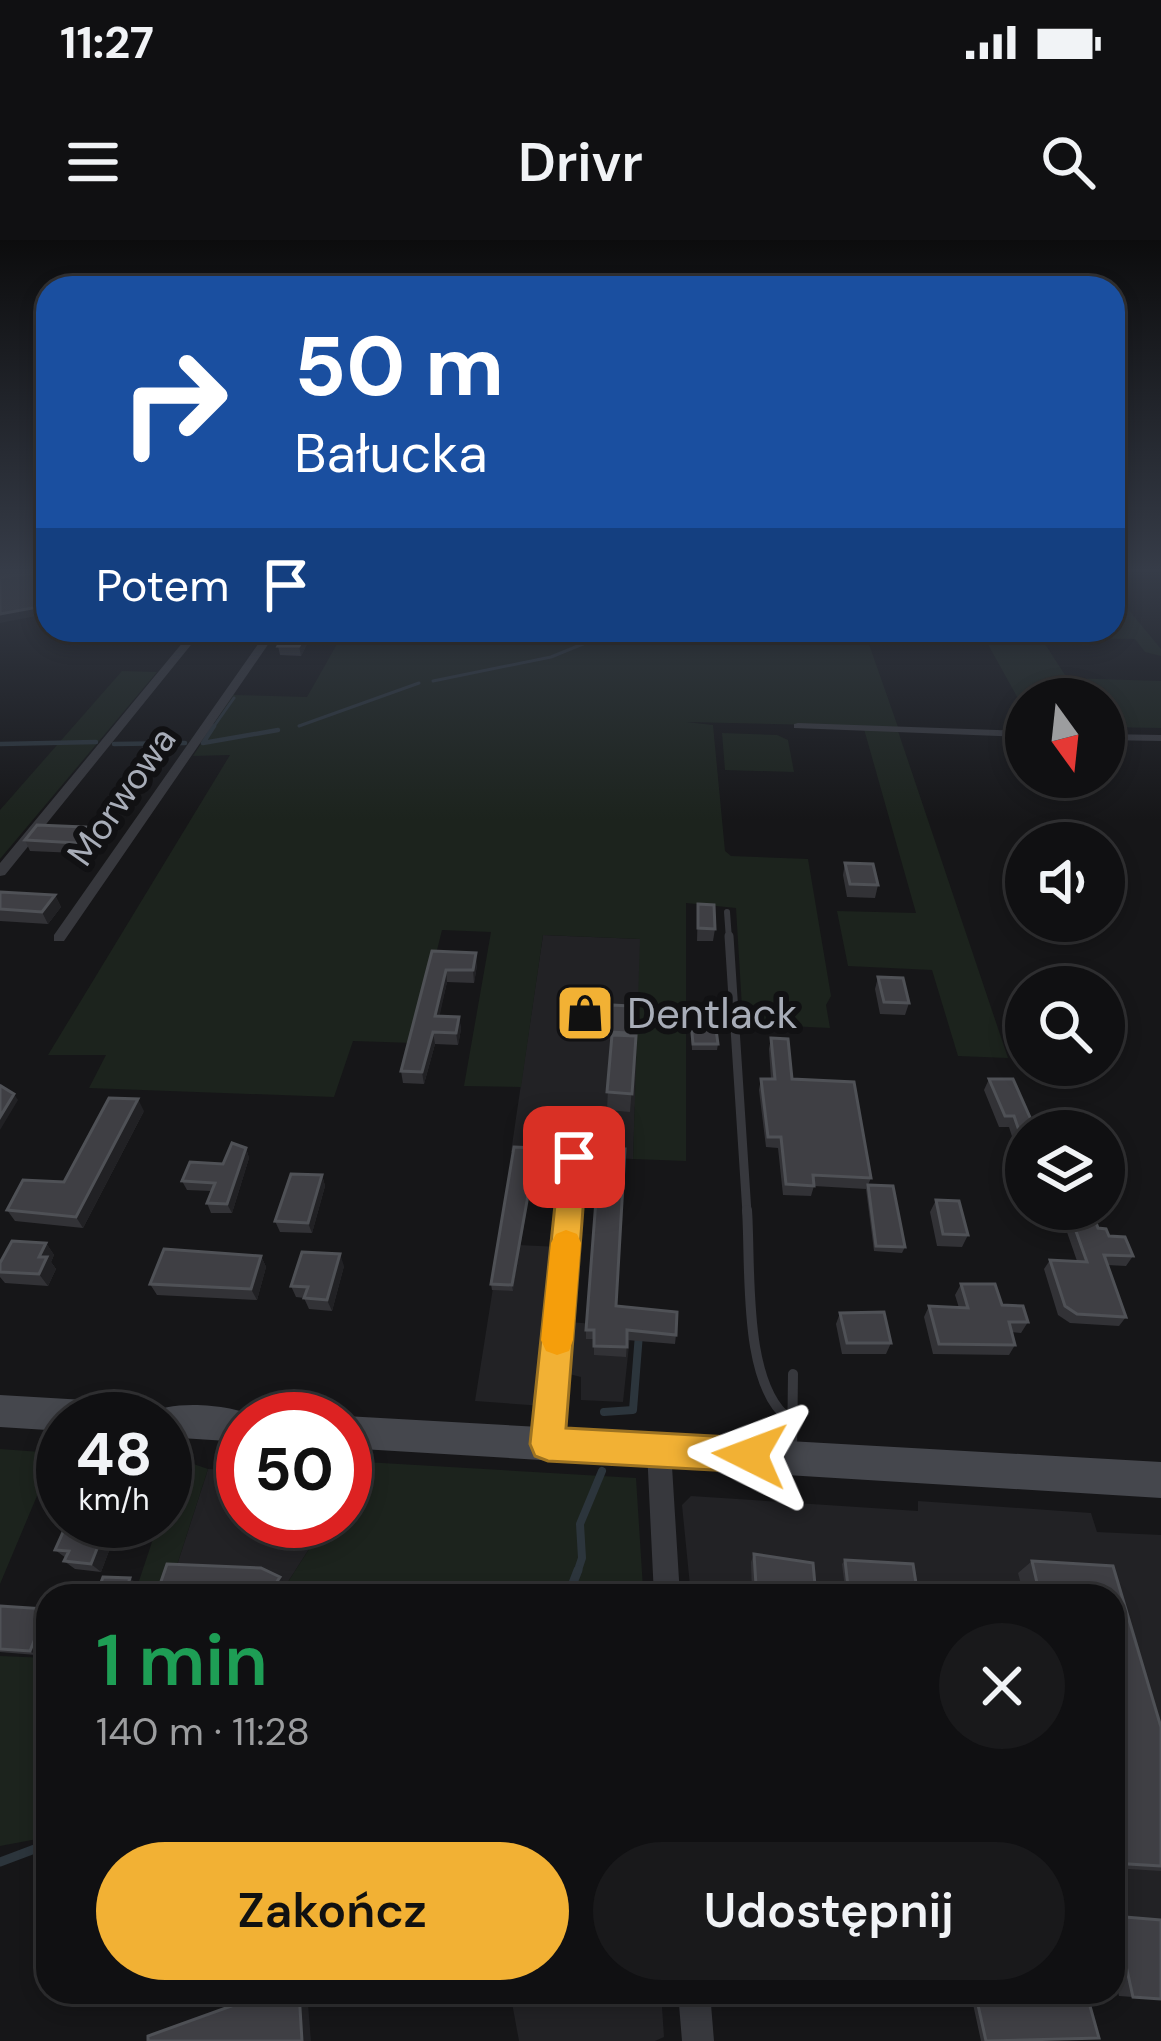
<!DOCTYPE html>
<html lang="pl">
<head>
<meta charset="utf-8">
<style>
	:root { --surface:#101012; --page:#19191b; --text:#f1f3f6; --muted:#9c9d9f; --line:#303032; --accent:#f2b134 }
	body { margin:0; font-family:"DM Sans",sans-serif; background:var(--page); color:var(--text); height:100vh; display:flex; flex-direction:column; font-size:45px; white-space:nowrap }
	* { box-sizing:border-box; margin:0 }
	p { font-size:39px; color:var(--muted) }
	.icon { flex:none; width:66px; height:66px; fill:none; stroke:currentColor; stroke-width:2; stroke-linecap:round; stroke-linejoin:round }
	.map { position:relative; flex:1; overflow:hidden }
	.sheet { position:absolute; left:36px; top:1344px; width:1089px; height:420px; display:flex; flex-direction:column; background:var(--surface); border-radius:36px; box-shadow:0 6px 18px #0003,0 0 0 3px var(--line) }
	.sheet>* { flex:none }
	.guide { position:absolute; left:36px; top:36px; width:1089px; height:366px; border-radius:36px; box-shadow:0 6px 18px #0003,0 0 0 3px var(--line); background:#1a4fa0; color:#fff; overflow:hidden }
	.needle { width:78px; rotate:165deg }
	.fabs { position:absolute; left:1005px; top:438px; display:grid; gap:24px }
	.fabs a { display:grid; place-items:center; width:120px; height:120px; border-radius:50%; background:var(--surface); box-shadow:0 6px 18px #0003,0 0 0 3px var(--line); font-size:60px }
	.speed { position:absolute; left:36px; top:1152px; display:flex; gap:24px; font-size:60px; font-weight:700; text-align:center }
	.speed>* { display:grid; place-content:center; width:156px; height:156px; border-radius:50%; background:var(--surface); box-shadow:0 6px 18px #0003,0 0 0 3px var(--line); line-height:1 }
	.speed small { font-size:30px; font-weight:400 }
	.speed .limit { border:18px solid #d22; background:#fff; color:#111 }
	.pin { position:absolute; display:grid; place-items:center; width:102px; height:102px; color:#fff; margin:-51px; border-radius:24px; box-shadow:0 6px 18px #0006 }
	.me { position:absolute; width:132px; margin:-66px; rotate:273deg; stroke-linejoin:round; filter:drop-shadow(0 0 9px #0008) }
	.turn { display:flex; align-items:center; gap:42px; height:252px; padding:0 60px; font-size:54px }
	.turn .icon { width:156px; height:156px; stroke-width:2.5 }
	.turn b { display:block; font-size:84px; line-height:102px }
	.then { display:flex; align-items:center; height:114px; padding:0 60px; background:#0003; gap:24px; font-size:45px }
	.round { display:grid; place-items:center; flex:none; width:126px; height:126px; border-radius:63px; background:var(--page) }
	.summary { display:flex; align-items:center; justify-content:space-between; height:204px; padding:0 60px }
	h1 { font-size:72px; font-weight:600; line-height:90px; color:#1e9e55 }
	.cta { display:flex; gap:24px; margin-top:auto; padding:24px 60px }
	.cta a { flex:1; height:138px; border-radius:72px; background:var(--accent); color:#111; font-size:48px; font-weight:600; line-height:138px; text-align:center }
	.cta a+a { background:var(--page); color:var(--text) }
	.status { display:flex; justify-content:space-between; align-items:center; height:84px; padding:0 60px; background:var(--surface); direction:ltr }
	.status svg { height:33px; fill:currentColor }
	header { display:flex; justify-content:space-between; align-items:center; height:156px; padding:0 60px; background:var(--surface); font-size:54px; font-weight:600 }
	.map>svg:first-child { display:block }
	.built { fill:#222225 }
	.green { fill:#1c231d }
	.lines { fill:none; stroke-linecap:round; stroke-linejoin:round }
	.stream-far3 { stroke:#2c353c; stroke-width:3 }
	.stream-far2 { stroke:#2c353c; stroke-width:4.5 }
	.stream-far1 { stroke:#2c353c; stroke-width:8 }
	.stream { stroke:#2c353c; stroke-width:9 }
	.lane-far2 { stroke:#37383d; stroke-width:6 }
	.lane-far1 { stroke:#37383d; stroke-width:9 }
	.lane { stroke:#37383d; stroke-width:10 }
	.street { fill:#37383d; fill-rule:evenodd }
	.secondary { fill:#45474d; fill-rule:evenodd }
	.wall { fill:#323236 }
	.shaded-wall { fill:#212124 }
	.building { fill:#3f3f44; stroke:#4f5156; stroke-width:3 }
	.route { fill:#f2b134; stroke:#9d7322; stroke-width:3 }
	.slow { fill:#f59e0b }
	.labels { text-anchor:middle; stroke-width:12; stroke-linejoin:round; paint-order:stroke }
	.far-street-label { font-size:36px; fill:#a8adb8; stroke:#111113 }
	.poi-label { font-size:42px; fill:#a8adb8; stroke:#111113; text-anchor:start }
</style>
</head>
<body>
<div class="status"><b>11:27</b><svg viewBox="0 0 49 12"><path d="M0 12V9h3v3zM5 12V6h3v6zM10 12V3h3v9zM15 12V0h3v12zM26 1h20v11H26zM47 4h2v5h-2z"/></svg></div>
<header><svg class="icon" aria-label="menu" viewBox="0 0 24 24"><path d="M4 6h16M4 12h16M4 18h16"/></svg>Drivr<svg class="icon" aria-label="search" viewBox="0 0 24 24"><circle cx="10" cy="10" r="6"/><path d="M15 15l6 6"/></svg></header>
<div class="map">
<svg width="1161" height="1801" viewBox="0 0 1161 1801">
	<rect width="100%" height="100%" fill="#161618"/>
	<!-- built -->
	<path class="built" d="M 543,695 L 641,699 L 633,919 L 511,912 Z
		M 500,1004 L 560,1007 L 543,1166 L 475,1161 Z
		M 570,1082 L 631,1087 L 623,1162 L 581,1160 L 581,1137 L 565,1133 Z
		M 208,1229 L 243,1231 L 243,1281 L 327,1281 L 279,1356 L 167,1356 Z
		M 691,1256 L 918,1271 L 918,1261 L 1091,1273 L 1097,1292 L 1161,1295 L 1161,1683 L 1113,1679 L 1113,1356 L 691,1356 L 682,1265 Z
		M 510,1752 L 661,1752 L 664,1797 L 655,1801 L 519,1801 Z"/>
	<!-- green -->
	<path class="green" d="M 1113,351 L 1161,409 L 1161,416 L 1145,412 L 1135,399 L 1041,398 L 1067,438 L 1161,441 L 1161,488 L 1104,487 L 1104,459 L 1026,459 L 1026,473 L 980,390 L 1113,390 Z
		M 345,390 L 864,390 L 898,487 L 686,482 L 713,485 L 725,611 L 731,616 L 808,619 L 831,756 L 826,765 L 830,788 L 743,784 L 736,668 L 686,663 L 686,921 L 633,919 L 640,699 L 543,695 L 521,847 L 464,846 L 491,692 L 442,690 L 414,803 L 353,801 L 334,857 L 89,848 L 106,815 L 48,815 L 230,515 L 193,516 L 233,455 L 307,457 Z
		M 122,431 L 157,432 L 0,619 L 0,570 Z
		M 864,489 L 898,491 L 1008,818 L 958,816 L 932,730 L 848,726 L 837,671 L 916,673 Z
		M 722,493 L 777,495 L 788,500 L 794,532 L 725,530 Z
		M 0,1209 L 55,1213 L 0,1344 Z
		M 179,1219 L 208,1229 L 167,1356 L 134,1356 L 159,1281 L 165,1281 L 165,1262 Z
		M 365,1222 L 636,1238 L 643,1348 L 615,1356 L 279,1356 L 327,1281 L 345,1281 L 345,1254 Z
		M 0,1416 L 48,1418 L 48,1597 L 0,1606 Z"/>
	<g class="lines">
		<!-- stream-far3 -->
		<path class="stream-far3" d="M 433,441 L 551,417 L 617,390
			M 299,486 L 419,443
			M 212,489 L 234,458"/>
		<!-- stream-far2 -->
		<path class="stream-far2" d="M 203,503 L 278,490
			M 203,503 L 214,486
			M 0,504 L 96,502
			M 114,504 L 185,503"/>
		<!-- stream-far1 -->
		<path class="stream-far1" d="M 604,1172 L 633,1170 L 639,1094
			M 577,1333 L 582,1318 L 580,1284 L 602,1231"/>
		<!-- stream -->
		<path class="stream" d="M 568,1356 L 578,1330
			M 637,1356 L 647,1353
			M 0,1622 L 48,1604"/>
		<!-- lane-far2 -->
		<path class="lane-far2" d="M 727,672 L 729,699"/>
		<!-- lane-far1 -->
		<path class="lane-far1" d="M 729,696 L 747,973"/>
		<!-- lane -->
		<path class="lane" d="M 747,970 C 751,1027 742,1144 789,1179
			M 792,1213 L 793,1134"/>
		<!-- street -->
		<path class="street" d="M 193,390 L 203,390 L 5,635 L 0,636 L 0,623 Z
			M 268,390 L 278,390 L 64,701 L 54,701 L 54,695 Z
			M 798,483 L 1026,491 L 1026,497 L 794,488 L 794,484 Z
			M 1104,494 L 1161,495 L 1161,501 L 1104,500 Z
			M 574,910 L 580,912 L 583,917 L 560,1204 L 556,1212 L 548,1215 L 540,1212 L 536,1204 L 565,917 L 568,912 Z
			M 659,1199 L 667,1202 L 671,1210 L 680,1356 L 654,1356 L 647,1210 L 651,1202 Z
			M 678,1752 L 710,1752 L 714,1801 L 682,1801 Z"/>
		<!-- secondary -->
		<path class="secondary" d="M 48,328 L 48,334 L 0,339 L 0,331 Z
			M 0,1155 L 136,1163 L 148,1168 L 151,1174 C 166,1159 241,1164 257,1179 L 243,1179 L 243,1202 L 165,1197 L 165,1179 L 63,1179 L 63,1191 L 0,1187 Z
			M 345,1176 L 1161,1222 L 1161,1258 L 345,1208 L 345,1179 L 337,1179 Z"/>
	</g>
	<!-- wall -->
	<path class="wall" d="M 287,390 L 314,390 L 301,416 L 280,415 L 278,406 Z
		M 106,588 L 111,598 L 99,614 L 30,611 L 25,600 Z
		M 845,623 L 878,645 L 875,658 L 847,657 L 843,635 Z
		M 0,652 L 55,655 L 61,667 L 48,684 L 0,681 Z
		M 698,664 L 715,689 L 713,701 L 697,701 Z
		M 432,711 L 477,725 L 474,743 L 447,742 L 439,776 L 459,777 L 461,789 L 458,805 L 435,804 L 424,844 L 403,843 L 401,831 Z
		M 878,737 L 909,763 L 905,775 L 880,774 L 875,749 Z
		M 612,765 L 629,766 L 627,796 L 636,796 L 630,872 L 607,870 Z
		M 691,782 L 718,804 L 717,810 L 692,810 Z
		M 771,798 L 792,839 L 871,938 L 868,945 L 905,1007 L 902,1013 L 874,1011 L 866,949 L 814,946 L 811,956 L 783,955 L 778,908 L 766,907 L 759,850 L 761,839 L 771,839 L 769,809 Z
		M 989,839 L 1026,891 L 1026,932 L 1023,931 L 1009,887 L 999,887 L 984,850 Z
		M 144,871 L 83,988 L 15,981 L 7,970 L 64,942 Z
		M 246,908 L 249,918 L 232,973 L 211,973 L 207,963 L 212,951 L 187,950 L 182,941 L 223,924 Z
		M 535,914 L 513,1051 L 492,1050 L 491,1044 Z
		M 322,935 L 325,946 L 312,993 L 280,992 L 275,981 Z
		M 936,960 L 968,995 L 962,1007 L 937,1006 L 930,972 Z
		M 1062,969 L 1091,969 L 1098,988 L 1133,1016 L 1126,1026 L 1107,1025 L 1126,1077 L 1119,1086 L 1070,1083 L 1058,1075 L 1044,1029 L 1050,1020 L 1077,1021 L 1060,972 Z
		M 46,1003 L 54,1015 L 51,1022 L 56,1029 L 48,1046 L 5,1043 L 0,1037 L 0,1023 Z
		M 261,1016 L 266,1027 L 257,1060 L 157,1055 L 150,1044 Z
		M 344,1026 L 332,1071 L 309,1069 L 304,1058 L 296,1057 L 291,1046 Z
		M 961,1044 L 1002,1065 L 1028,1082 L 1021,1093 L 1012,1092 L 1015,1105 L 1009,1115 L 933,1114 L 924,1077 L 929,1066 L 959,1068 L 955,1055 Z
		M 616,1066 L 676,1095 L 675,1104 L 627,1100 L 626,1117 L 594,1115 L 594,1099 L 586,1099 L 586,1090 Z
		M 840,1073 L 891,1103 L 886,1114 L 842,1114 L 836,1084 Z
		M 68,1281 L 112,1281 L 118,1287 L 101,1332 L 75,1329 L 64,1321 L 66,1318 L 55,1310 Z
		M 754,1314 L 816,1356 L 762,1356 L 762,1354 L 752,1353 L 751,1322 Z
		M 845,1320 L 918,1356 L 846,1356 L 842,1324 Z
		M 1032,1321 L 1113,1326 L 1161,1487 L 1161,1631 L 1113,1628 L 1113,1356 L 1024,1356 L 1018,1333 Z
		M 0,1366 L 48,1369 L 48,1385 L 36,1415 L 0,1412 Z
		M 1113,1676 L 1161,1759 L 1119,1756 L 1113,1731 Z
		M 1081,1759 L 1029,1801 L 981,1801 L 973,1764 Z"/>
	<!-- shaded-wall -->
	<path class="shaded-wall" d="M 48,355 L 48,364 L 46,364 L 41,375 L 0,383 L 0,374 Z
		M 308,390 L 314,390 L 301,416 L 299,406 Z
		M 106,588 L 111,598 L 99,614 L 94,604 Z
		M 55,655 L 61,667 L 48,684 L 42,672 Z
		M 476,713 L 477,725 L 474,743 L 473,730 Z
		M 446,730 L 447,742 L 437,788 L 435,776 Z
		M 459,777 L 461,789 L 458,805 L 456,793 Z
		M 433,792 L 435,804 L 424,844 L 422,832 Z
		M 14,854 L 18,860 L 0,890 L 0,877 Z
		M 138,859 L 144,871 L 83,988 L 76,977 Z
		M 246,908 L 249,918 L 232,973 L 227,964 Z
		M 535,908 L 527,967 L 513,1051 L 512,1045 Z
		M 322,935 L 325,946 L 312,993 L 308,983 Z
		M 46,1003 L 54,1015 L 51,1022 L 56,1029 L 48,1046 L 39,1034 L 39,1017 Z
		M 340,1014 L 344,1026 L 332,1071 L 327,1060 Z
		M 261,1016 L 266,1027 L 257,1060 L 251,1049 Z
		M 108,1281 L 112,1281 L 118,1287 L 101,1332 L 91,1324 Z
		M 280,1337 L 286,1345 L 279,1356 L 267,1356 Z
		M 130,1338 L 135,1342 L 130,1356 L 124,1356 Z
		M 48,1369 L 48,1385 L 36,1415 L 30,1411 Z
		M 299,1752 L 307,1752 L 311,1801 L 302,1801 Z"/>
	<!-- building -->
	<path class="building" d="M 48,332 L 48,355 L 42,356 L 38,367 L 0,374 L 0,337 Z
		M 287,390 L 308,390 L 299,406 L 278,406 Z
		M 37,585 L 106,588 L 94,604 L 25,600 Z
		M 845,623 L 873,624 L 878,645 L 850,644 Z
		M 0,652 L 55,655 L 42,672 L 0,669 Z
		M 698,664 L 714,665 L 715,689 L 698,688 Z
		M 432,711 L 476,713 L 473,730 L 446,730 L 435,776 L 459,777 L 456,793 L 433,792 L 422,832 L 401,831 Z
		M 878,737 L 903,738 L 909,763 L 884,762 Z
		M 612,765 L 629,766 L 628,793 L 610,792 Z
		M 691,782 L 715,782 L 718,804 L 693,804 Z
		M 612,795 L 636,796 L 632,854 L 607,852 Z
		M 771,798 L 788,799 L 792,839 L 854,842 L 871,938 L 813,935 L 814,946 L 786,944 L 781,897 L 768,897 L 761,839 L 775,839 Z
		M 989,839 L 1013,839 L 1036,891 L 1026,891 L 1026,911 L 1014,876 L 1005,876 Z
		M 1,846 L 14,854 L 0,877 L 0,848 Z
		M 109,858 L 138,859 L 76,977 L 7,970 L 23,940 L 64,942 Z
		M 232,903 L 246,908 L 227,964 L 207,963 L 215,943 L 182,941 L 190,922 L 223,924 Z
		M 514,907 L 535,908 L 527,961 L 512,1045 L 491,1044 Z
		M 600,908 L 625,909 L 616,1066 L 677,1072 L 676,1095 L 627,1090 L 627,1107 L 594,1106 L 594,1090 L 586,1090 Z
		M 291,934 L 322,935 L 308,983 L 275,981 Z
		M 868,945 L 893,946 L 905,1007 L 876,1006 Z
		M 936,960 L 959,961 L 968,995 L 943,994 Z
		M 1068,969 L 1091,969 L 1098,988 L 1106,989 L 1109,996 L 1125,997 L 1133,1016 L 1104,1015 L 1126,1077 L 1077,1074 L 1065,1066 L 1050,1020 L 1087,1022 Z
		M 12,1001 L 46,1003 L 39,1017 L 47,1017 L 39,1034 L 0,1032 L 0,1023 Z
		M 164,1009 L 261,1016 L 251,1049 L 150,1044 Z
		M 302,1012 L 340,1014 L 327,1060 L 304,1058 L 308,1047 L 291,1046 Z
		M 961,1044 L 995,1044 L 1002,1065 L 1023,1066 L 1028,1082 L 1009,1082 L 1015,1105 L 939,1104 L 929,1066 L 968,1068 Z
		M 884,1072 L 891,1103 L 847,1103 L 840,1073 Z
		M 68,1281 L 108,1281 L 91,1324 L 64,1321 L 69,1311 L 55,1310 Z
		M 754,1314 L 813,1323 L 816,1356 L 766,1356 L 765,1346 L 756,1345 Z
		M 845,1320 L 913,1324 L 918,1356 L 849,1356 Z
		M 1032,1321 L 1113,1326 L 1161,1487 L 1161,1626 L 1113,1623 L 1113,1356 L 1040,1356 Z
		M 167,1324 L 261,1328 L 280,1337 L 267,1356 L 156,1356 Z
		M 103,1337 L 130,1338 L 124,1356 L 96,1356 Z
		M 0,1366 L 47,1369 L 30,1411 L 0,1409 Z
		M 1113,1676 L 1161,1680 L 1161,1759 L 1133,1757 L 1127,1730 L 1113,1729 L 1113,1690 L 1117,1690 Z
		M 270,1752 L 299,1752 L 302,1801 L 148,1801 L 148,1796 Z
		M 1088,1759 L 1099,1798 L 986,1801 L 978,1765 Z"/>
	<!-- sky -->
	<linearGradient id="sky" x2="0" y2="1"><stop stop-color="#0c0c0d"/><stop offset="0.57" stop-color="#363c48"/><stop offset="1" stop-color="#363c48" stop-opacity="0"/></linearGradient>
	<rect width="1161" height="580" fill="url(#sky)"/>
	<!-- route -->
	<path class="route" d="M 574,906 L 587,917 L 566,1188 L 750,1198 L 762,1203 L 768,1215 L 762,1227 L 750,1232 L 548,1221 L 535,1216 L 530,1204 L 560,917 Z"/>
	<!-- slow -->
	<path class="slow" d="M 566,990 L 577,994 L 581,1003 L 573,1100 L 569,1111 L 557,1115 L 546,1111 L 541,1100 L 551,1003 L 556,994 Z"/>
	<!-- icons -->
	<defs>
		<symbol id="shop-square" viewBox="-11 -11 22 22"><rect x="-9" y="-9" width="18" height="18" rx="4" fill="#f2b134" stroke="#111113"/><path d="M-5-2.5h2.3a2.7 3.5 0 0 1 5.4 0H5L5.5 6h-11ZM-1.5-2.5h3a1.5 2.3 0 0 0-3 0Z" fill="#111"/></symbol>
	</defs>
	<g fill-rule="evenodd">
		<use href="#shop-square" x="552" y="740" width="66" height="66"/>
	</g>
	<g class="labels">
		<!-- far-street labels -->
		<g class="far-street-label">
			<text transform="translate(121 556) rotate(-55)" y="13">Morwowa</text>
		</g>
		<!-- poi labels -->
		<g class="poi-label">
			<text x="627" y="788">Dentlack</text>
		</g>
	</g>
</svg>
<div class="fabs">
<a><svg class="needle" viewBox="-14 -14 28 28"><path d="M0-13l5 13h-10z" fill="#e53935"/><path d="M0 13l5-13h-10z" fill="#9c9d9f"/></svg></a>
<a><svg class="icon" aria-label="sound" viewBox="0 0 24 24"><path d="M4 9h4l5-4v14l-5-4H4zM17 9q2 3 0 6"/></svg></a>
<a><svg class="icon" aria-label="search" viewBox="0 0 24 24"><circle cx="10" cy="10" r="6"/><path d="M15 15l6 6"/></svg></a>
<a><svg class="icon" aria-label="layers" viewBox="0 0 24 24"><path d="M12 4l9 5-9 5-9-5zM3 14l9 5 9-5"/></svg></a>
</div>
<div class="speed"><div>48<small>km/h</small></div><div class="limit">50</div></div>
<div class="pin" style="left:574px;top:917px;background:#d93025"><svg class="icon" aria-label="arrive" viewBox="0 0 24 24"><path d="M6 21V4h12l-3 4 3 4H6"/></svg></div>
<svg class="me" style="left:750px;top:1215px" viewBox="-20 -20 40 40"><path d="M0-17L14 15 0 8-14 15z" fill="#f2b134" stroke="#fff" stroke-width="4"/></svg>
<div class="guide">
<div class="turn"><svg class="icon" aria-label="right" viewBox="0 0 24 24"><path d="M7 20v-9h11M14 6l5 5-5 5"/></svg><div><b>50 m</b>Bałucka</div></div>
<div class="then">Potem<svg class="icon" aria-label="arrive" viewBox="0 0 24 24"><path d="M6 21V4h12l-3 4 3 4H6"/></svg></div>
</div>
<section class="sheet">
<div class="summary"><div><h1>1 min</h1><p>140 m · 11:28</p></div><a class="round"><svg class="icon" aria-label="close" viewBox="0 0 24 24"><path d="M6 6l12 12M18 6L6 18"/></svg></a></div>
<div class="cta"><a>Zakończ</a><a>Udostępnij</a></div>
</section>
</div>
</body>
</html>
